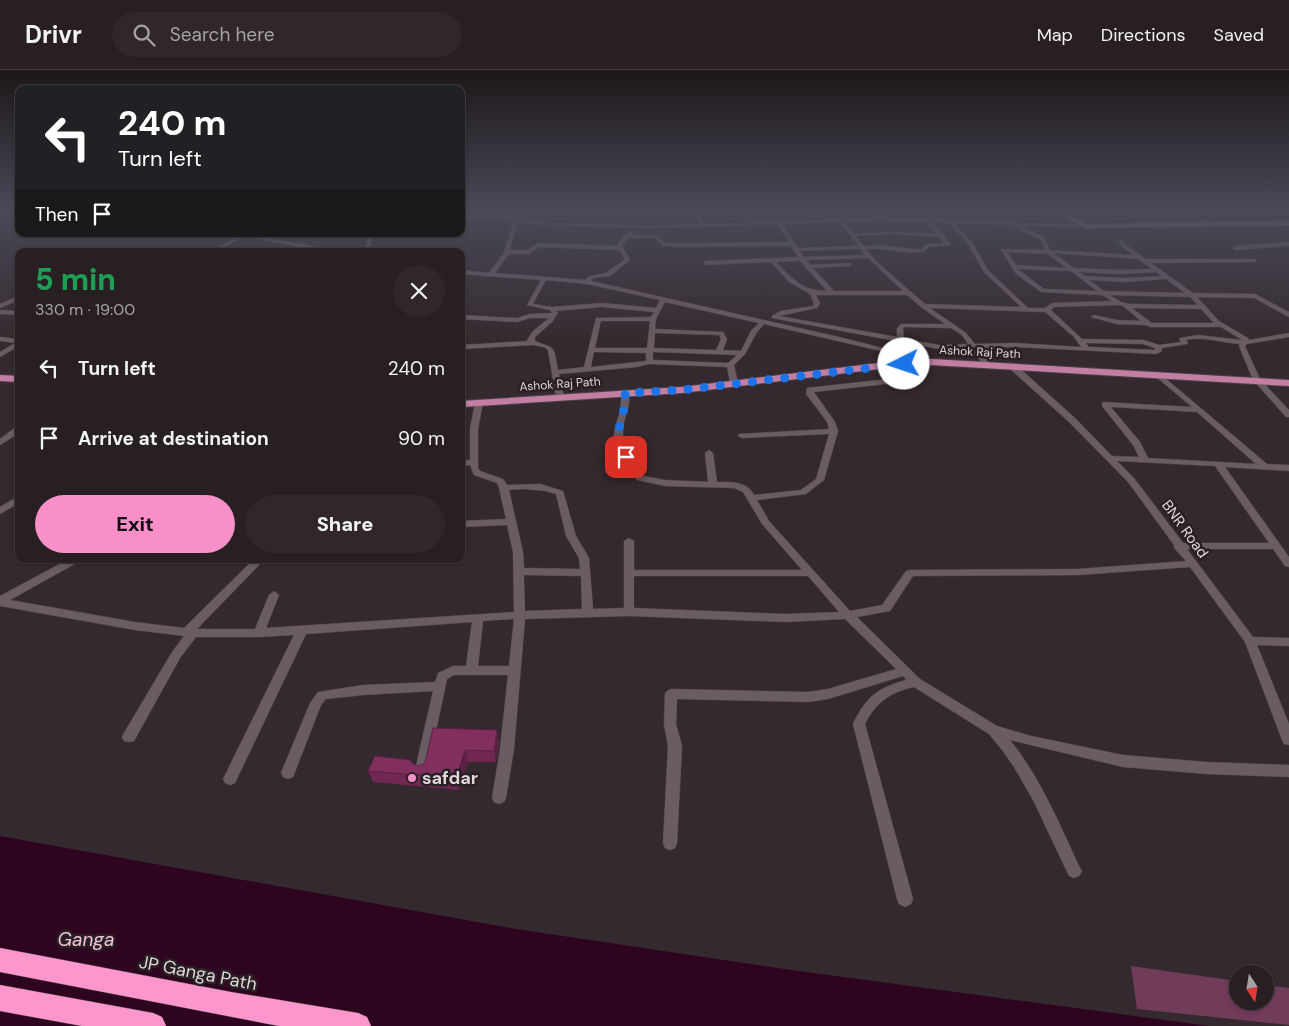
<!DOCTYPE html>
<html lang="en">
<head>
<meta charset="utf-8">
<style>
	:root { --surface:#271f22; --page:#2f272a; --text:#f1f3f6; --muted:#a4a2a5; --line:#433d40; --accent:#f98fc9 }
	body { margin:0; font-family:"DM Sans",sans-serif; background:var(--page); color:var(--text); height:100vh; display:flex; flex-direction:column; font-size:19px; white-space:nowrap }
	* { box-sizing:border-box; margin:0 }
	p { font-size:16px; color:var(--muted) }
	.icon { flex:none; width:28px; height:28px; fill:none; stroke:currentColor; stroke-width:2; stroke-linecap:round; stroke-linejoin:round }
	.map { position:relative; flex:1; overflow:hidden }
	.drawer { position:absolute; left:15px; top:178px; width:450px; height:315px; display:flex; flex-direction:column; background:var(--surface); border-radius:10px; box-shadow:0 1px 4px #0004,0 0 0 1px var(--line) }
	.drawer>* { flex:none }
	.guide { position:absolute; left:15px; top:15px; width:450px; height:152px; border-radius:10px; box-shadow:0 1px 4px #0004,0 0 0 1px var(--line); background:#202124; color:#fff; overflow:hidden }
	.needle { width:32px; rotate:168deg }
	.controls { position:absolute; left:1229px; top:895px; display:grid; gap:10px }
	.controls a { display:grid; place-items:center; width:45px; height:45px; border-radius:50%; background:var(--surface); box-shadow:0 1px 4px #0004,0 0 0 1px var(--line); font-size:25px }
	.pin { position:absolute; display:grid; place-items:center; width:42px; height:42px; color:#fff; margin:-21px; border-radius:10px; box-shadow:0 2px 8px #0006 }
	.me { position:absolute; width:55px; margin:-28px; rotate:266deg; stroke-linejoin:round; filter:drop-shadow(0 0 4px #0008) }
	.turn { display:flex; align-items:center; gap:18px; height:105px; padding:0 20px; font-size:22px }
	.turn .icon { width:65px; height:65px; stroke-width:2.5 }
	.turn b { display:block; font-size:35px; line-height:42px }
	.then { display:flex; align-items:center; height:48px; padding:0 20px; background:#0003; gap:10px; font-size:19px }
	.round { display:grid; place-items:center; flex:none; width:52px; height:52px; border-radius:26px; background:var(--page) }
	.headline { display:flex; align-items:center; justify-content:space-between; height:85px; padding:0 20px }
	h1 { font-size:30px; font-weight:800; line-height:38px; color:#1e9e55 }
	.button { display:flex; gap:10px; margin-top:auto; padding:10px 20px }
	.button a { flex:1; height:58px; border-radius:30px; background:var(--accent); color:#111; font-size:20px; font-weight:800; line-height:58px; text-align:center }
	.button a+a { background:var(--page); color:var(--text) }
	ul { padding:0; list-style:none }
	li { display:flex; align-items:center; gap:15px; height:70px; padding:0 20px }
	li div { flex:1 }
	li b { display:block; font-size:19px }
	li em { font-style:normal }
	header { display:flex; align-items:center; gap:30px; box-sizing:border-box; height:70px; padding:0 25px; background:var(--surface); border-bottom:1px solid var(--line) }
	header strong { font-size:24px }
	nav { display:flex; gap:28px; margin-inline-start:auto; font-size:18px }
	.search { width:350px; height:45px; background:var(--page); display:flex; align-items:center; gap:12px; box-sizing:border-box; padding:0 18px; border-radius:28px; color:var(--muted); font-size:19px }
	.map>svg:first-child { display:block }
	.green { fill:#703c58 }
	.water { fill:#2f041f }
	.lines { fill:none; stroke-linecap:round; stroke-linejoin:round }
	.minor-casing { stroke:#4e4449; stroke-width:1 }
	.tertiary-casing { stroke:#4e4449; stroke-width:2 }
	.secondary-casing { stroke:#4e4449; stroke-width:2 }
	.primary-casing { stroke:#4e4449; stroke-width:2 }
	.motorway-casing { stroke:#4e4449; stroke-width:1 }
	.minor { fill:#695c62; fill-rule:evenodd }
	.tertiary { fill:#695c62; fill-rule:evenodd }
	.secondary { fill:#966d82; fill-rule:evenodd }
	.primary { fill:#c27fa3; fill-rule:evenodd }
	.motorway { fill:#fe96ce; fill-rule:evenodd }
	.wall { fill:#702853 }
	.shaded-wall { fill:#5b2143 }
	.building { fill:#822f60; stroke:#5b2143 }
	.route { stroke:#1a73e8; stroke-width:9; stroke-dasharray:0 16.2 }
	.poi-dot { fill:#f98fc9; stroke:#291f24; stroke-width:2 }
	.labels { text-anchor:middle; stroke-width:5; stroke-linejoin:round; paint-order:stroke }
	.far-street-label { font-size:12px; fill:#ded7da; stroke:#291f24 }
	.street-label { font-size:15px; fill:#ded7da; stroke:#291f24 }
	.near-poi-label { font-size:18px; font-weight:bold; fill:#ded7da; stroke:#291f24; text-anchor:start }
	.near-street-label { font-size:18px; fill:#ded7da; stroke:#291f24 }
	.near-water-label { font-size:19px; font-style:italic; fill:#f3c3db; stroke:#291f24 }
</style>
</head>
<body>
<header>
<strong>Drivr</strong>
<div class="search"><svg class="icon" aria-label="search" viewBox="0 0 24 24"><circle cx="10" cy="10" r="6"/><path d="M15 15l6 6"/></svg>Search here</div>
<nav><a>Map</a><a>Directions</a><a>Saved</a></nav>
</header>
<div class="map">
<svg width="1289" height="956" viewBox="0 0 1289 956">
	<rect width="100%" height="100%" fill="#34292e"/>
	<!-- green -->
	<path class="green" d="M 1131,896 L 1237,911 L 1238,931 L 1265,931 L 1265,915 L 1289,918 L 1289,955 L 1137,939 Z"/>
	<!-- water -->
	<path class="water" d="M 0,766 L 516,859 L 784,899 L 1209,956 L 0,956 Z"/>
	<g class="lines">
		<defs>
			<path id="minor" d="M 692,141 L 696,141 L 704,154 L 837,149 L 839,148 L 841,149 L 881,148 L 923,149 L 925,148 L 928,149 L 949,149 L 952,150 L 1085,155 L 1087,157 L 1021,155 L 1026,159 L 1044,167 L 1050,180 L 1133,185 L 1121,176 L 1119,171 L 1122,169 L 1125,174 L 1146,189 L 1256,189 L 1256,191 L 1254,192 L 1151,193 L 1193,223 L 1255,224 L 1289,242 L 1289,247 L 1287,246 L 1254,228 L 1197,227 L 1219,251 L 1248,268 L 1249,270 L 1289,263 L 1289,267 L 1247,274 L 1245,276 L 1260,309 L 1289,340 L 1289,347 L 1286,347 L 1253,310 L 1239,276 L 1240,274 C 1222,273 1204,266 1186,270 L 1188,273 L 1187,274 L 1162,278 L 1161,282 L 1156,284 L 1015,277 L 978,278 L 992,295 L 988,297 L 985,297 L 971,278 L 939,279 L 772,248 L 772,246 L 780,241 L 813,236 L 814,233 L 810,224 L 789,212 L 771,192 L 706,195 L 703,193 L 706,191 L 798,187 L 791,176 L 676,177 L 662,175 L 655,168 L 629,168 L 622,175 L 630,190 L 610,206 L 593,208 L 591,211 L 839,267 L 933,291 L 933,293 L 764,254 L 757,262 L 745,284 L 734,295 L 738,313 L 737,315 L 731,315 L 730,313 L 727,297 L 649,294 L 637,297 L 559,304 L 564,327 L 560,329 L 556,327 L 548,280 L 544,277 L 533,275 L 461,279 L 461,275 L 528,271 L 527,270 L 533,261 L 549,248 L 530,248 L 517,252 L 461,249 L 461,245 L 517,248 L 530,244 L 552,243 L 550,240 L 527,235 L 541,210 L 461,204 L 461,200 L 489,203 L 503,184 L 514,151 L 498,148 L 461,149 L 461,147 L 498,146 L 531,152 L 647,156 L 699,154 ZM 881,150 L 925,152 L 936,164 L 890,162 L 854,164 L 844,152 ZM 518,152 L 531,154 L 647,158 L 777,154 L 789,172 L 676,173 L 665,173 L 656,165 L 632,165 L 634,162 L 632,161 L 625,165 L 617,174 L 617,176 L 538,173 L 528,180 L 510,180 ZM 839,152 L 859,176 L 798,178 L 782,154 ZM 931,152 L 949,153 L 968,174 L 984,202 L 1021,237 L 925,234 L 877,192 L 866,179 L 879,179 L 915,183 L 925,181 L 929,177 L 950,175 L 944,165 ZM 954,153 L 1015,155 L 1022,161 L 1040,169 L 1046,180 L 1001,179 L 1016,204 L 1041,222 L 1102,225 L 1112,231 L 1052,233 L 1045,238 L 1028,238 L 988,200 L 972,172 ZM 890,164 L 939,167 L 944,173 L 928,174 L 921,179 L 915,179 L 879,175 L 864,176 L 856,166 ZM 539,177 L 619,180 L 625,189 L 606,203 L 589,206 L 585,210 L 495,203 L 509,184 L 529,184 ZM 861,179 L 865,185 L 804,187 L 800,181 ZM 1007,182 L 1048,184 L 1066,198 L 1016,195 ZM 1054,183 L 1138,189 L 1152,199 L 1119,200 L 1074,198 ZM 868,188 L 903,221 L 834,221 L 813,198 L 849,196 L 851,195 L 851,193 L 811,195 L 806,190 ZM 800,191 L 827,221 C 802,221 793,209 776,192 ZM 1018,199 L 1071,201 L 1097,221 L 1044,219 ZM 1079,202 L 1119,204 L 1156,202 L 1162,206 L 1126,208 L 1085,206 ZM 1166,209 L 1185,223 L 1104,221 L 1089,210 L 1126,212 ZM 546,210 L 587,214 L 660,230 L 656,238 L 602,233 L 552,237 L 533,234 ZM 816,225 L 907,225 L 921,237 L 945,254 L 901,254 L 897,258 L 897,267 L 779,246 L 817,238 L 820,233 ZM 1110,225 L 1190,227 L 1198,235 L 1130,234 L 1121,232 ZM 665,232 L 759,253 L 751,261 L 741,281 L 723,280 L 727,269 L 723,262 L 655,259 L 656,249 ZM 1119,235 L 1123,236 L 1141,251 L 1117,250 L 1094,245 L 1091,247 L 1117,254 L 1146,255 L 1150,257 L 1221,257 L 1242,270 L 1198,265 L 1180,268 L 1179,269 L 1181,272 L 1159,275 L 1144,270 L 1082,269 L 1051,240 L 1054,237 ZM 602,237 L 654,242 L 651,247 L 596,248 L 584,297 L 558,300 C 553,274 557,280 535,271 L 535,267 L 552,252 L 558,243 L 556,241 ZM 930,238 L 1045,242 L 1074,267 L 1081,277 L 1015,273 L 975,274 L 966,263 ZM 1132,238 L 1201,239 L 1214,253 L 1152,253 ZM 601,251 L 650,251 L 647,278 L 595,278 ZM 905,257 L 951,258 L 962,265 L 968,274 L 939,275 L 904,269 L 903,258 ZM 655,263 L 719,265 L 721,269 L 716,280 L 654,278 ZM 1086,273 L 1143,274 L 1155,278 L 1155,280 L 1089,277 ZM 594,282 L 646,283 L 646,291 L 591,297 ZM 653,282 L 737,285 L 728,293 L 653,290 Z
				M 1181,141 L 1186,141 L 1212,155 L 1208,156 Z
				M 1241,141 L 1246,141 L 1250,143 L 1248,144 Z
				M 237,164 L 246,164 L 301,174 L 304,172 L 306,175 L 336,181 C 325,182 312,176 302,177 C 296,178 292,181 286,181 L 296,176 L 243,166 L 219,181 L 214,181 L 238,165 Z
				M 370,164 L 374,164 C 371,174 371,181 359,181 L 366,176 Z
				M 1289,172 L 1289,176 L 1236,180 L 1233,178 L 1236,176 Z
				M 19,226 L 19,230 L 0,238 L 0,234 Z
				M 0,240 L 19,241 L 19,245 L 0,244 Z
				M 0,267 L 19,269 L 19,276 L 0,287 L 0,282 L 15,273 L 0,271 Z
				M 887,294 L 893,294 L 904,305 L 905,307 L 903,312 L 814,322 L 835,352 L 838,361 L 824,410 L 806,424 L 757,430 L 769,451 L 850,541 L 882,535 L 906,501 L 910,500 L 1078,499 L 1186,491 L 1174,478 L 1174,475 L 1128,412 L 1069,352 L 1009,298 L 1009,294 L 1015,294 L 1075,348 L 1112,386 L 1139,387 L 1133,375 L 1102,336 L 1102,332 L 1192,337 L 1155,306 L 1155,302 L 1158,302 L 1267,394 L 1289,395 L 1289,401 L 1225,397 L 1289,487 L 1289,497 L 1285,496 L 1273,479 L 1187,479 L 1253,567 L 1289,568 L 1289,576 L 1257,575 L 1289,654 L 1289,675 L 1284,674 L 1282,670 L 1245,572 L 1190,497 L 1078,505 L 913,506 L 890,541 L 857,547 L 920,609 L 997,656 L 1031,666 L 1123,685 L 1207,692 L 1289,695 L 1289,707 L 1207,704 L 1123,697 L 1010,670 C 1040,707 1059,753 1079,796 L 1082,801 L 1079,806 L 1074,808 L 1069,806 L 1034,732 L 1014,697 L 1002,680 L 989,664 L 914,617 C 891,622 876,632 865,654 L 913,829 L 911,834 L 905,837 L 899,834 L 897,829 L 853,654 C 866,627 877,618 906,610 L 903,606 L 828,629 L 808,632 L 677,629 L 676,654 L 682,676 L 677,773 L 675,778 L 670,780 L 665,778 L 663,773 L 668,676 L 664,654 L 665,624 L 667,621 L 671,619 L 808,622 L 828,619 L 896,599 L 845,549 L 786,552 L 629,546 L 525,549 L 514,679 L 506,728 L 504,732 L 499,734 L 494,732 L 492,728 L 500,679 L 508,605 L 454,605 L 447,609 L 427,704 L 422,706 L 417,704 L 415,700 L 433,621 L 363,625 L 326,629 L 321,635 L 293,707 L 288,709 L 283,707 L 281,703 L 310,633 L 318,622 L 363,615 L 435,612 L 438,603 L 453,596 L 466,596 L 472,552 L 306,564 L 235,713 L 230,715 L 225,713 L 223,709 L 294,565 L 259,567 L 196,567 L 180,588 L 134,671 L 129,672 L 124,671 L 122,667 L 124,663 L 172,582 L 184,566 L 135,560 L 0,536 L 0,526 L 69,489 L 81,489 L 80,491 L 10,530 L 135,552 L 184,558 L 254,489 L 265,489 L 197,559 L 255,559 L 269,525 L 274,521 L 279,525 L 266,558 L 514,542 L 513,482 L 507,455 L 461,457 L 461,451 L 506,449 L 499,418 L 497,413 L 474,405 L 470,395 L 461,396 L 461,390 L 470,390 L 470,359 L 475,333 L 479,331 L 483,333 L 478,359 L 478,398 L 480,401 L 503,409 L 507,415 L 540,414 L 563,421 L 576,466 L 589,488 L 593,539 L 624,538 L 624,471 L 629,468 L 634,471 L 634,500 L 802,500 L 762,454 L 743,422 L 734,418 L 665,416 L 637,410 C 627,398 613,381 614,364 C 615,356 618,349 620,341 C 621,334 621,327 622,321 L 628,321 C 631,330 628,340 625,348 C 619,373 627,387 643,406 L 665,410 L 708,412 L 705,383 L 709,380 L 713,383 L 717,412 C 731,412 747,411 754,425 L 801,420 L 816,409 L 829,364 L 742,368 L 738,366 L 739,364 L 829,359 L 827,352 L 806,324 L 807,318 L 897,308 L 887,298 ZM 1111,337 L 1197,342 L 1256,394 L 1148,388 L 1140,372 ZM 1117,391 L 1215,396 L 1269,473 L 1183,473 L 1134,408 ZM 525,419 L 546,421 L 556,424 L 566,466 L 579,488 L 580,499 L 524,498 L 523,482 L 509,420 ZM 524,505 L 581,506 L 582,539 L 525,541 ZM 634,506 L 808,506 L 839,542 L 786,544 L 634,538 ZM 514,549 L 509,596 L 478,596 L 483,551 Z
				M 16,357 L 19,357 L 19,363 L 0,375 L 0,369 Z
				M 19,426 L 19,433 L 0,444 L 0,437 Z"/>
			<path id="tertiary" d="M 0,141 L 8,141 L 0,144 Z"/>
			<path id="secondary" d="M 1055,141 L 1061,141 L 1086,154 L 1289,151 L 1289,155 L 1085,158 Z"/>
			<path id="primary" d="M 931,289 L 1289,310 L 1289,316 L 931,295 L 879,299 L 682,323 L 461,337 L 461,331 L 682,317 L 879,293 Z
				M 0,305 L 19,306 L 19,312 L 0,311 Z"/>
			<path id="motorway" d="M 0,878 L 231,922 L 358,943 L 367,947 L 371,956 L 279,956 L 0,902 Z
				M 0,915 L 153,943 L 162,947 L 166,956 L 82,956 L 0,941 Z"/>
		</defs>
		<!-- minor casing -->
		<use href="#minor" class="minor-casing"/>
		<!-- tertiary casing -->
		<use href="#tertiary" class="tertiary-casing"/>
		<!-- secondary casing -->
		<use href="#secondary" class="secondary-casing"/>
		<!-- primary casing -->
		<use href="#primary" class="primary-casing"/>
		<!-- motorway casing -->
		<use href="#motorway" class="motorway-casing"/>
		<!-- minor -->
		<use href="#minor" class="minor"/>
		<!-- tertiary -->
		<use href="#tertiary" class="tertiary"/>
		<!-- secondary -->
		<use href="#secondary" class="secondary"/>
		<!-- primary -->
		<use href="#primary" class="primary"/>
		<!-- motorway -->
		<use href="#motorway" class="motorway"/>
	</g>
	<!-- wall -->
	<path class="wall" d="M 433,658 L 499,672 L 496,692 L 468,692 L 459,720 L 373,712 L 368,701 L 413,694 L 419,696 L 425,693 Z"/>
	<!-- shaded-wall -->
	<path class="shaded-wall" d="M 497,660 L 499,672 L 496,692 L 494,681 Z
		M 465,680 L 468,692 L 459,720 L 456,708 Z"/>
	<!-- building -->
	<path class="building" d="M 433,658 L 497,660 L 494,681 L 465,680 L 456,708 L 368,701 L 375,686 L 410,690 L 413,694 L 419,696 L 425,693 Z"/>
	<!-- sky -->
	<linearGradient id="sky" x2="0" y2="1"><stop stop-color="#1d1719"/><stop offset="0.51" stop-color="#4a4957"/><stop offset="1" stop-color="#4a4957" stop-opacity="0"/></linearGradient>
	<rect width="1289" height="274" fill="url(#sky)"/>
	<g class="lines">
		<!-- route -->
		<path class="route" d="M 626,387 C 624,382 620,377 619,372 C 615,360 627,341 625,323 L 682,320 L 904,294"/>
	</g>
	<!-- markers -->
	<circle class="poi-dot" cx="412" cy="708" r="5"/>
	<g class="labels">
		<!-- far-street labels -->
		<g class="far-street-label">
			<text transform="translate(980 282) rotate(3)" y="4">Ashok Raj Path</text>
			<text transform="translate(560 314) rotate(-4)" y="4">Ashok Raj Path</text>
		</g>
		<!-- street labels -->
		<g class="street-label">
			<text transform="translate(1185 459) rotate(54)" y="5">BNR Road</text>
		</g>
		<!-- near-poi labels -->
		<g class="near-poi-label">
			<text x="422" y="714">safdar</text>
		</g>
		<!-- near-street labels -->
		<g class="near-street-label">
			<text transform="translate(198 903) rotate(11)" y="6">JP Ganga Path</text>
		</g>
		<!-- near-water labels -->
		<g class="near-water-label">
			<text x="86" y="876">Ganga</text>
		</g>
	</g>
</svg>
<div class="controls">
<a><svg class="needle" viewBox="-14 -14 28 28"><path d="M0-13l5 13h-10z" fill="#e53935"/><path d="M0 13l5-13h-10z" fill="#a4a2a5"/></svg></a>
</div>
<div class="pin" style="left:626px;top:387px;background:#d93025"><svg class="icon" aria-label="arrive" viewBox="0 0 24 24"><path d="M6 21V4h12l-3 4 3 4H6"/></svg></div>
<svg class="me" style="left:904px;top:294px" viewBox="-20 -20 40 40"><circle r="19" fill="#fff"/><path d="M0-13L10 11 0 6-10 11z" fill="#1a73e8"/></svg>
<div class="guide">
<div class="turn"><svg class="icon" aria-label="left" viewBox="0 0 24 24"><path d="M17 20v-9H6M10 6l-5 5 5 5"/></svg><div><b>240 m</b>Turn left</div></div>
<div class="then">Then<svg class="icon" aria-label="arrive" viewBox="0 0 24 24"><path d="M6 21V4h12l-3 4 3 4H6"/></svg></div>
</div>
<section class="drawer">
<div class="headline"><div><h1>5 min</h1><p>330 m · 19:00</p></div><a class="round"><svg class="icon" aria-label="close" viewBox="0 0 24 24"><path d="M6 6l12 12M18 6L6 18"/></svg></a></div>
<ul>
<li><svg class="icon" aria-label="left" viewBox="0 0 24 24"><path d="M17 20v-9H6M10 6l-5 5 5 5"/></svg><div><b>Turn left</b></div><em>240 m</em></li>
<li><svg class="icon" aria-label="arrive" viewBox="0 0 24 24"><path d="M6 21V4h12l-3 4 3 4H6"/></svg><div><b>Arrive at destination</b></div><em>90 m</em></li>
</ul>
<div class="button"><a>Exit</a><a>Share</a></div>
</section>
</div>
</body>
</html>
